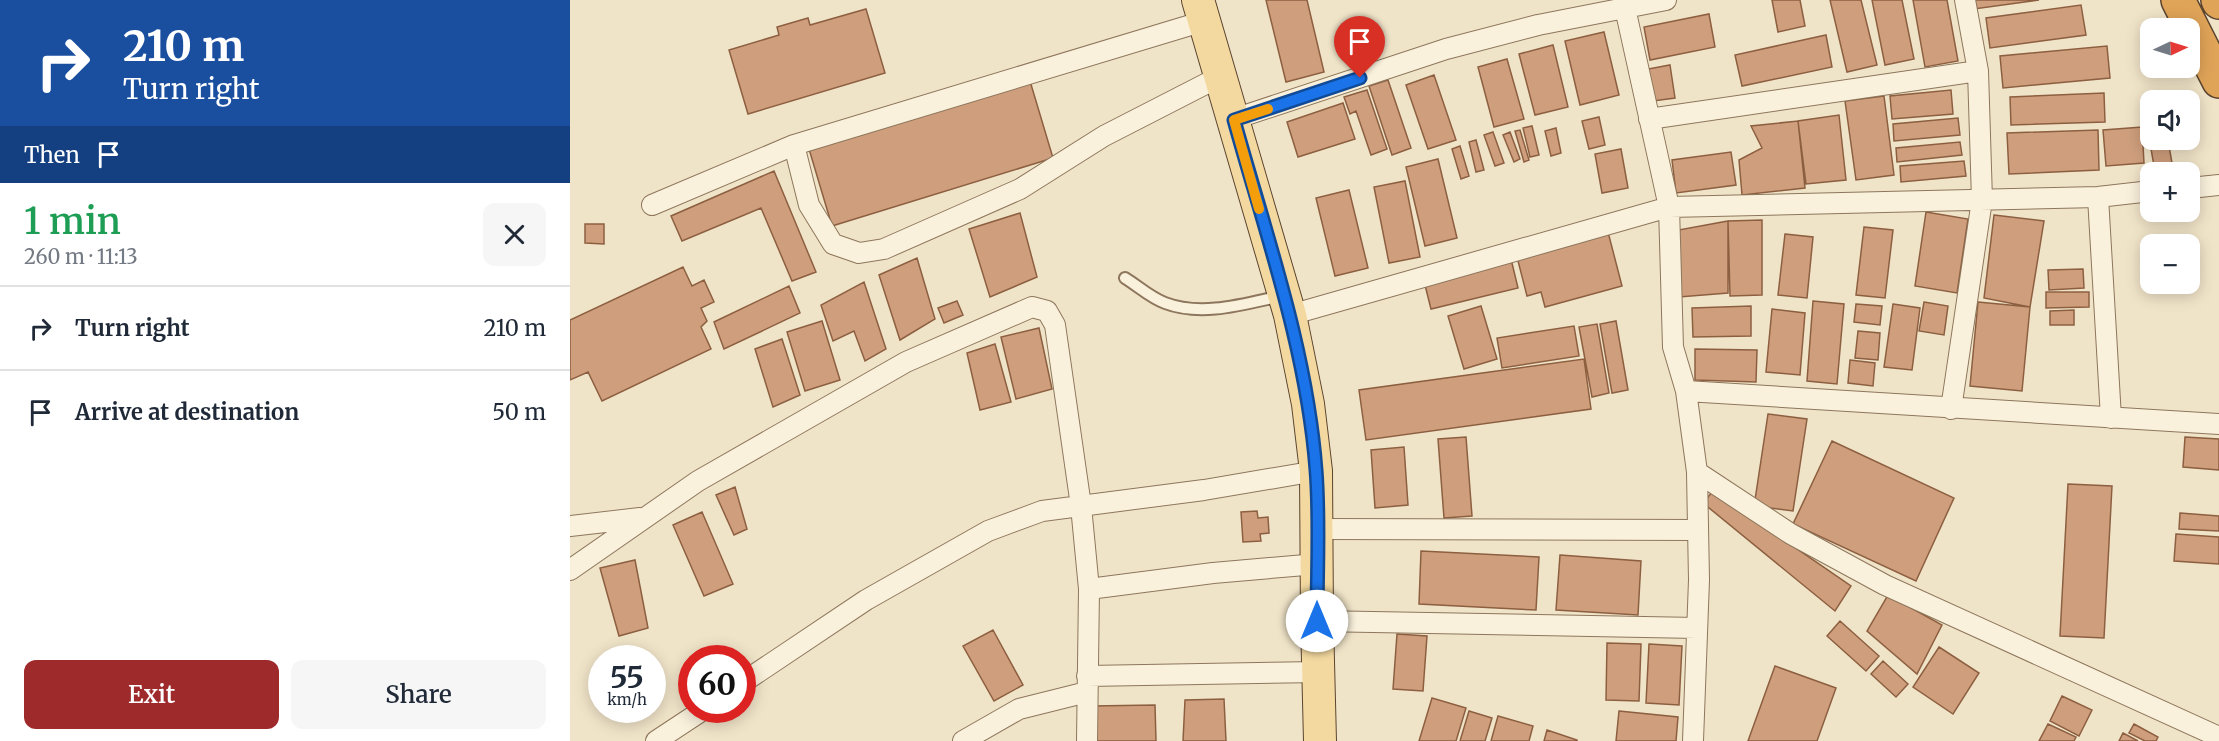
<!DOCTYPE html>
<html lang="en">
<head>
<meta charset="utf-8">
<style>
	:root { --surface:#fff; --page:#f6f6f7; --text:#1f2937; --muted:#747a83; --line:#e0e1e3; --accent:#9e2a2b }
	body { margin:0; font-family:Merriweather,serif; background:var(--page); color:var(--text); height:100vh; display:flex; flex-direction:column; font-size:22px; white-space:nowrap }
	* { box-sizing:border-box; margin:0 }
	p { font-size:20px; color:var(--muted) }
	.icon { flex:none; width:33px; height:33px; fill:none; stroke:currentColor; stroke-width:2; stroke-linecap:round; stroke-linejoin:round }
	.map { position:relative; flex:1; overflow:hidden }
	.sheet { display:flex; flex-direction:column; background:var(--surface); width:570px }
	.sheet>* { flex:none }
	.top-card { background:#1a4fa0; color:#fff; overflow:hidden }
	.needle { width:39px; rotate:86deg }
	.controls { position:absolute; left:1570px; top:18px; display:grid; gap:12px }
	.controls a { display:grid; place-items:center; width:60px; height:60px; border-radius:12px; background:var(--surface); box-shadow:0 3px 15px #0003; font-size:30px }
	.speed { position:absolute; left:18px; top:645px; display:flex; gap:12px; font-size:30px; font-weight:700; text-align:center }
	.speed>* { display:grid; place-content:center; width:78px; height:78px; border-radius:50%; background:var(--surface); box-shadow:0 3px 15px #0003; line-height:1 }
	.speed small { font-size:15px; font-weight:400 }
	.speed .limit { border:9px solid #d22; background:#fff; color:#111 }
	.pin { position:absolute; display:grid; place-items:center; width:51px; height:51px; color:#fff; margin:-62px -26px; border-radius:50% 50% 50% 0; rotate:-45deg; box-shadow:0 0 6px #0007 }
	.pin .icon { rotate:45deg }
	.me { position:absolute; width:66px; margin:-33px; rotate:0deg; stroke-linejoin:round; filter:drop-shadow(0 0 4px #0008) }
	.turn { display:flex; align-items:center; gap:21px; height:126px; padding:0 24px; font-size:27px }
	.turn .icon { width:78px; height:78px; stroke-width:2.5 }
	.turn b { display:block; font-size:42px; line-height:51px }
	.then { display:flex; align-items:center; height:57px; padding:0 24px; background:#0003; gap:12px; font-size:22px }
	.round { display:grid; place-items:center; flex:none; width:63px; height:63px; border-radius:12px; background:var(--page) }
	.headline { display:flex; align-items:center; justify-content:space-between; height:102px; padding:0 24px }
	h1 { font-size:36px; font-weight:600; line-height:45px; color:#1e9e55 }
	.button { display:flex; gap:12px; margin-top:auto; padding:12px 24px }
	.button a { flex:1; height:69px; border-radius:12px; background:var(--accent); color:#fff; font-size:24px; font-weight:600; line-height:69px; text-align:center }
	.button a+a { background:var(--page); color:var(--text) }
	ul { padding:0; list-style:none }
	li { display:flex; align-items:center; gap:18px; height:84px; padding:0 24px; border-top:2px solid var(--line) }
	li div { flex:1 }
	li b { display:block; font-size:22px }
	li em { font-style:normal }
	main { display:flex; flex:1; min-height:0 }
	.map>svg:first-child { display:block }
	.building { fill:#cf9f7d; stroke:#8d5f41; stroke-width:1.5 }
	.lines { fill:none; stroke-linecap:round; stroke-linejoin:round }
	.lane-casing { stroke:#8d765c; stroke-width:14 }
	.street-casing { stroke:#8d765c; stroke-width:22 }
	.primary-casing { stroke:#5b4430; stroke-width:34 }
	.highway-casing { stroke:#5b4430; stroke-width:36 }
	.lane { stroke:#faf1dc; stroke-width:10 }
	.street { stroke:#faf1dc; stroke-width:20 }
	.primary { stroke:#f3d9a0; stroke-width:32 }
	.highway { stroke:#e0a458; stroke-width:33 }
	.route-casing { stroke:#114b97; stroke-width:15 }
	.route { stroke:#1a73e8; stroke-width:10 }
	.slow { stroke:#f59e0b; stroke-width:10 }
</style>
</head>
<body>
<main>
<section class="sheet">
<div class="top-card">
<div class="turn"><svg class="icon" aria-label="right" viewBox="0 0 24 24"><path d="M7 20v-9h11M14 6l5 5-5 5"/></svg><div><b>210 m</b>Turn right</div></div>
<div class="then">Then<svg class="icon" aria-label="arrive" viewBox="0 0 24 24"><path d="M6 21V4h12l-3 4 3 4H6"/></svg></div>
</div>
<div class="headline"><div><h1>1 min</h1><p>260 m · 11:13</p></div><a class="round"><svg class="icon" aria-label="close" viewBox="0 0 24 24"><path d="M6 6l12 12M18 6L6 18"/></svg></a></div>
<ul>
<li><svg class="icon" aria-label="right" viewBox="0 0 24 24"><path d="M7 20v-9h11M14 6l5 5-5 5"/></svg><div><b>Turn right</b></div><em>210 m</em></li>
<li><svg class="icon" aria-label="arrive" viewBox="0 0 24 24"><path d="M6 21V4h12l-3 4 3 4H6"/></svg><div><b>Arrive at destination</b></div><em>50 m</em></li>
</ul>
<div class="button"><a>Exit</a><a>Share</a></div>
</section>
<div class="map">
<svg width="1649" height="741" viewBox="0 0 1649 741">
	<rect width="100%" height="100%" fill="#f0e4c8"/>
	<!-- building -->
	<path class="building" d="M 696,0 L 737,0 L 754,72 L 716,82 Z
		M 1202,0 L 1230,0 L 1235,26 L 1208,32 Z
		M 1260,0 L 1291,0 L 1307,65 L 1277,72 Z
		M 1302,0 L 1332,0 L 1344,59 L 1315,65 Z
		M 1343,0 L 1377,0 L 1388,61 L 1355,67 Z
		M 1403,0 L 1469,0 L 1404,9 Z
		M 1511,5 L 1516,35 L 1420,48 L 1416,18 Z
		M 296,9 L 315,73 L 178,114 L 159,50 L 209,35 L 207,27 L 238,18 L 240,25 Z
		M 1139,14 L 1145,47 L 1080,60 L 1074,27 Z
		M 1034,32 L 1049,95 L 1010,105 L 995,41 Z
		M 1256,35 L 1262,67 L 1172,86 L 1165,55 Z
		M 983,45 L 998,107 L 965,115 L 949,54 Z
		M 1537,46 L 1540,78 L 1433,88 L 1430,56 Z
		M 937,59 L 954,119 L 924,127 L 908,67 Z
		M 1100,65 L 1105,98 L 1083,101 L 1078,69 Z
		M 864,75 L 886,140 L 858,149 L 836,85 Z
		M 818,80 L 841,148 L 822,155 L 799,86 Z
		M 460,81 L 483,158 L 262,226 L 239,149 Z
		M 797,90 L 817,149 L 801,155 L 786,111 L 780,114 L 774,97 Z
		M 1381,90 L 1383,114 L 1322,119 L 1320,96 Z
		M 1534,93 L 1535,122 L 1441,125 L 1440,97 Z
		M 1314,96 L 1324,175 L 1286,180 L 1275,101 Z
		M 773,103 L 785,139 L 728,157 L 717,122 Z
		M 1581,113 L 1581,140 L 1598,140 L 1603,169 L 1585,172 L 1575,114 Z
		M 1269,115 L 1276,180 L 1236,184 L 1228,121 Z
		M 1029,117 L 1035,145 L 1019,149 L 1012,121 Z
		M 1388,118 L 1390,135 L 1324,141 L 1323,124 Z
		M 1228,121 L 1235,188 L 1172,195 L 1169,160 L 1192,148 L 1181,126 Z
		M 962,126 L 969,155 L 960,157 L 953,128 Z
		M 1572,127 L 1574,163 L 1536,166 L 1533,130 Z
		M 986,128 L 991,153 L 981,156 L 975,131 Z
		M 950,130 L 959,160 L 954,162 L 945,131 Z
		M 1528,130 L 1529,170 L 1439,174 L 1437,133 Z
		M 923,132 L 934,163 L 925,166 L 914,135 Z
		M 940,132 L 950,159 L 944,162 L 933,135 Z
		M 906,140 L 914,170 L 906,172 L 899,142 Z
		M 1390,142 L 1392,155 L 1327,162 L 1326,148 Z
		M 890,146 L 899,176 L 891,179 L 882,149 Z
		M 1051,149 L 1058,188 L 1032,193 L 1025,154 Z
		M 1161,152 L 1166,185 L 1106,193 L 1102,160 Z
		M 868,159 L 887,238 L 855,246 L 836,167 Z
		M 1394,161 L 1396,176 L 1331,182 L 1330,166 Z
		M 204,171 L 246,272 L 222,281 L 191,208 L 112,241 L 101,216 Z
		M 835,181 L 850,257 L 819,263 L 804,187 Z
		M 779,190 L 798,268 L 765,276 L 746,198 Z
		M 1356,212 L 1398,219 L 1387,293 L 1345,286 Z
		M 450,213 L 467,277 L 420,297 L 399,229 Z
		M 1424,215 L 1474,221 L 1460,307 L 1414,298 Z
		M 1192,220 L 1192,295 L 1160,296 L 1158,221 Z
		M 1158,221 L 1158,293 L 1109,297 L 1103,231 Z
		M 15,224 L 34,224 L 34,244 L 15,243 Z
		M 1294,227 L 1323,230 L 1315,298 L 1286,295 Z
		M 1038,232 L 1052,286 L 975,307 L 971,292 L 957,296 L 947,257 Z
		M 1215,234 L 1243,237 L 1237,298 L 1208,295 Z
		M 347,258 L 365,319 L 330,340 L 309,275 Z
		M 941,259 L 948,288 L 861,309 L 854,281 Z
		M 113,267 L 122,286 L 134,280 L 144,302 L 131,308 L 137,321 L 131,327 L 141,349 L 32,401 L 18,372 L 0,380 L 0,320 Z
		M 1513,269 L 1514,288 L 1479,290 L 1478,270 Z
		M 294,282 L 316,349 L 295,361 L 284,331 L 263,341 L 251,305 Z
		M 219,286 L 230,313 L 154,349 L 144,322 Z
		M 1476,292 L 1519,292 L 1519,307 L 1476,308 Z
		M 387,301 L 393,315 L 374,323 L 368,308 Z
		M 1243,301 L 1274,304 L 1267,384 L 1237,381 Z
		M 1354,302 L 1378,306 L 1374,335 L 1349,331 Z
		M 1408,302 L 1460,307 L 1452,391 L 1400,386 Z
		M 1286,304 L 1312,306 L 1310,325 L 1284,322 Z
		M 1323,304 L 1350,308 L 1342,370 L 1314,367 Z
		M 911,306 L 927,359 L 894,369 L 878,316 Z
		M 1181,306 L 1181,336 L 1123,337 L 1122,308 Z
		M 1202,309 L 1235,313 L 1230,375 L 1196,372 Z
		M 1504,310 L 1504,325 L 1480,325 L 1480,311 Z
		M 252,321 L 270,380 L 235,391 L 217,332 Z
		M 1046,321 L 1058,390 L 1042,393 L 1030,324 Z
		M 1027,324 L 1039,393 L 1022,397 L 1009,327 Z
		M 1004,326 L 1009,356 L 932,368 L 927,338 Z
		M 469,328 L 482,389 L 446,399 L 431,337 Z
		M 1288,331 L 1310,333 L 1308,360 L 1285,358 Z
		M 212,339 L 230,395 L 203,407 L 185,349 Z
		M 425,344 L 441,402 L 410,410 L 397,353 Z
		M 1125,349 L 1187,350 L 1186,382 L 1125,380 Z
		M 1014,359 L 1021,409 L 796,440 L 789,390 Z
		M 1280,360 L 1305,363 L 1303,386 L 1278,383 Z
		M 1198,414 L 1237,419 L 1223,511 L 1192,507 L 1185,500 Z
		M 896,437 L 902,516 L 874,518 L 868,439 Z
		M 1615,437 L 1649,439 L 1649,470 L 1613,467 Z
		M 1262,441 L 1384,498 L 1346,581 L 1223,524 Z
		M 834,447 L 838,505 L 805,508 L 801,450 Z
		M 1498,484 L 1542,486 L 1534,638 L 1490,636 Z
		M 165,487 L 177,529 L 164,535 L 146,495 Z
		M 1143,491 L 1281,586 L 1265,611 L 1133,503 Z
		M 687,511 L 688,518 L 698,517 L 699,533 L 690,534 L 691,541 L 673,542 L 671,512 Z
		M 132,512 L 163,584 L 134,596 L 103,525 Z
		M 1610,513 L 1649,516 L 1649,531 L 1609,529 Z
		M 1606,534 L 1649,537 L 1649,564 L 1604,561 Z
		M 851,551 L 969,557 L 966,610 L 849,604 Z
		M 990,555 L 1071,561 L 1068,615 L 986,610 Z
		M 65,560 L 78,628 L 49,636 L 30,568 Z
		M 1318,595 L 1372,625 L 1347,674 L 1297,631 Z
		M 1270,621 L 1309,656 L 1296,671 L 1257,636 Z
		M 423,630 L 453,685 L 424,701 L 393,646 Z
		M 827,634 L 857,636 L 853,691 L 823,689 Z
		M 1037,643 L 1071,644 L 1069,701 L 1036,700 Z
		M 1079,644 L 1112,646 L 1109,705 L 1076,703 Z
		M 1369,647 L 1409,673 L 1383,714 L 1343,687 Z
		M 1313,661 L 1338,684 L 1326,697 L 1301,674 Z
		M 1205,666 L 1266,688 L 1247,741 L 1178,741 Z
		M 1492,696 L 1522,710 L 1509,736 L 1480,721 Z
		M 862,698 L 896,708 L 886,741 L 849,741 Z
		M 654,699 L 656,741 L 613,741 L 615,700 Z
		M 585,705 L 586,741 L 524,741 L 522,706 Z
		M 899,711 L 922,718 L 915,741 L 890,741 Z
		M 1049,711 L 1108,717 L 1106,741 L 1046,741 Z
		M 928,716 L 963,726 L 959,741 L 921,741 Z
		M 1478,724 L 1506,737 L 1504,741 L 1469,741 Z
		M 1564,724 L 1588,737 L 1586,741 L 1575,741 L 1559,733 Z
		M 977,730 L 1007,740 L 1007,741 L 974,741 Z
		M 1553,733 L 1568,741 L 1549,741 Z"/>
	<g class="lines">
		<defs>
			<path id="lane" d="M 555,278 C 568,286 581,298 595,303 C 632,317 674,304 711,296"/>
			<path id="street" d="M 1055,8 L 1099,207 L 1103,347 L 1116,391 L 1127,472 L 1129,580 L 1123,741
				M 664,119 L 876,49 L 968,25 L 1096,0
				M 1079,119 L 1408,71
				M 224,145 L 239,205 L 263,244 L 289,253 L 314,249 L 450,189 L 534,136 L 651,76
				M 1620,188 L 1649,185
				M 1528,197 L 1541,418
				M 82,205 L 224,145 L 634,21
				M 720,315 L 1099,207 L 1528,197 L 1581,191
				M 1116,391 L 1649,424
				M 1381,409 L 1412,200 L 1408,71 L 1395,0
				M 1127,472 L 1221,534 L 1315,585 L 1649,737
				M 0,526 L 70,518
				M 747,529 L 1128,530
				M 0,570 L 128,481 L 336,362 L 462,307 L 477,311 L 485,325 L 511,506 L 519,589 L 517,741
				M 519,589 L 643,573 L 747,564
				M 747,621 L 1127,628
				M 517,676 L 750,672
				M 172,683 L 296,600 L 418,531 L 472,511 L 634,490 L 746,471
				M 86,741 L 133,710
				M 393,741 L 449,709 L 517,692"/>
			<path id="primary" d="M 628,0 L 720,315 L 738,404 L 746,471 L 747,621 L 750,741"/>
			<path id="highway" d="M 1608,0 L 1649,81
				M 1648,0 L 1649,2"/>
		</defs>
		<!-- lane casing -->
		<use href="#lane" class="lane-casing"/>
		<!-- street casing -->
		<use href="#street" class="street-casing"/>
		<!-- primary casing -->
		<use href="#primary" class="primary-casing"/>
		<!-- highway casing -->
		<use href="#highway" class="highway-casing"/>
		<!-- lane -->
		<use href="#lane" class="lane"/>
		<!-- street -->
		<use href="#street" class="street"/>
		<!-- primary -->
		<use href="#primary" class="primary"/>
		<!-- highway -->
		<use href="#highway" class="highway"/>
	</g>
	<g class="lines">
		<defs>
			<path id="route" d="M 747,621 C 747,571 750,520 746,470 C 737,350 696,235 664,120 L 790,78"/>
		</defs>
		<!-- route casing -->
		<use href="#route" class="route-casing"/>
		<!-- route -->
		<use href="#route" class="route"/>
		<!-- slow -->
		<path class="slow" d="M 689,209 L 664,120 L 698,109"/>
	</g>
</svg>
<div class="controls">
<a><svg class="needle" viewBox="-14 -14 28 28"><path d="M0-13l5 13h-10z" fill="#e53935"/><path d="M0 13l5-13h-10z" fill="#747a83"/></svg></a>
<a><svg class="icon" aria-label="sound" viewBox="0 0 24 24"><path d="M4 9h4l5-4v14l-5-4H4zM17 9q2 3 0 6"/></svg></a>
<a>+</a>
<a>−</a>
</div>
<div class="speed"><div>55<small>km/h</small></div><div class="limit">60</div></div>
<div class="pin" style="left:790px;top:78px;background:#d93025"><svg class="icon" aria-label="arrive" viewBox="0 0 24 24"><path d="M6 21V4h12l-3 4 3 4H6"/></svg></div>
<svg class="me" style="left:747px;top:621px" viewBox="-20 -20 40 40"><circle r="19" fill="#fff"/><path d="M0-13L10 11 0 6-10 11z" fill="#1a73e8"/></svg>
</div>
</main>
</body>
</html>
